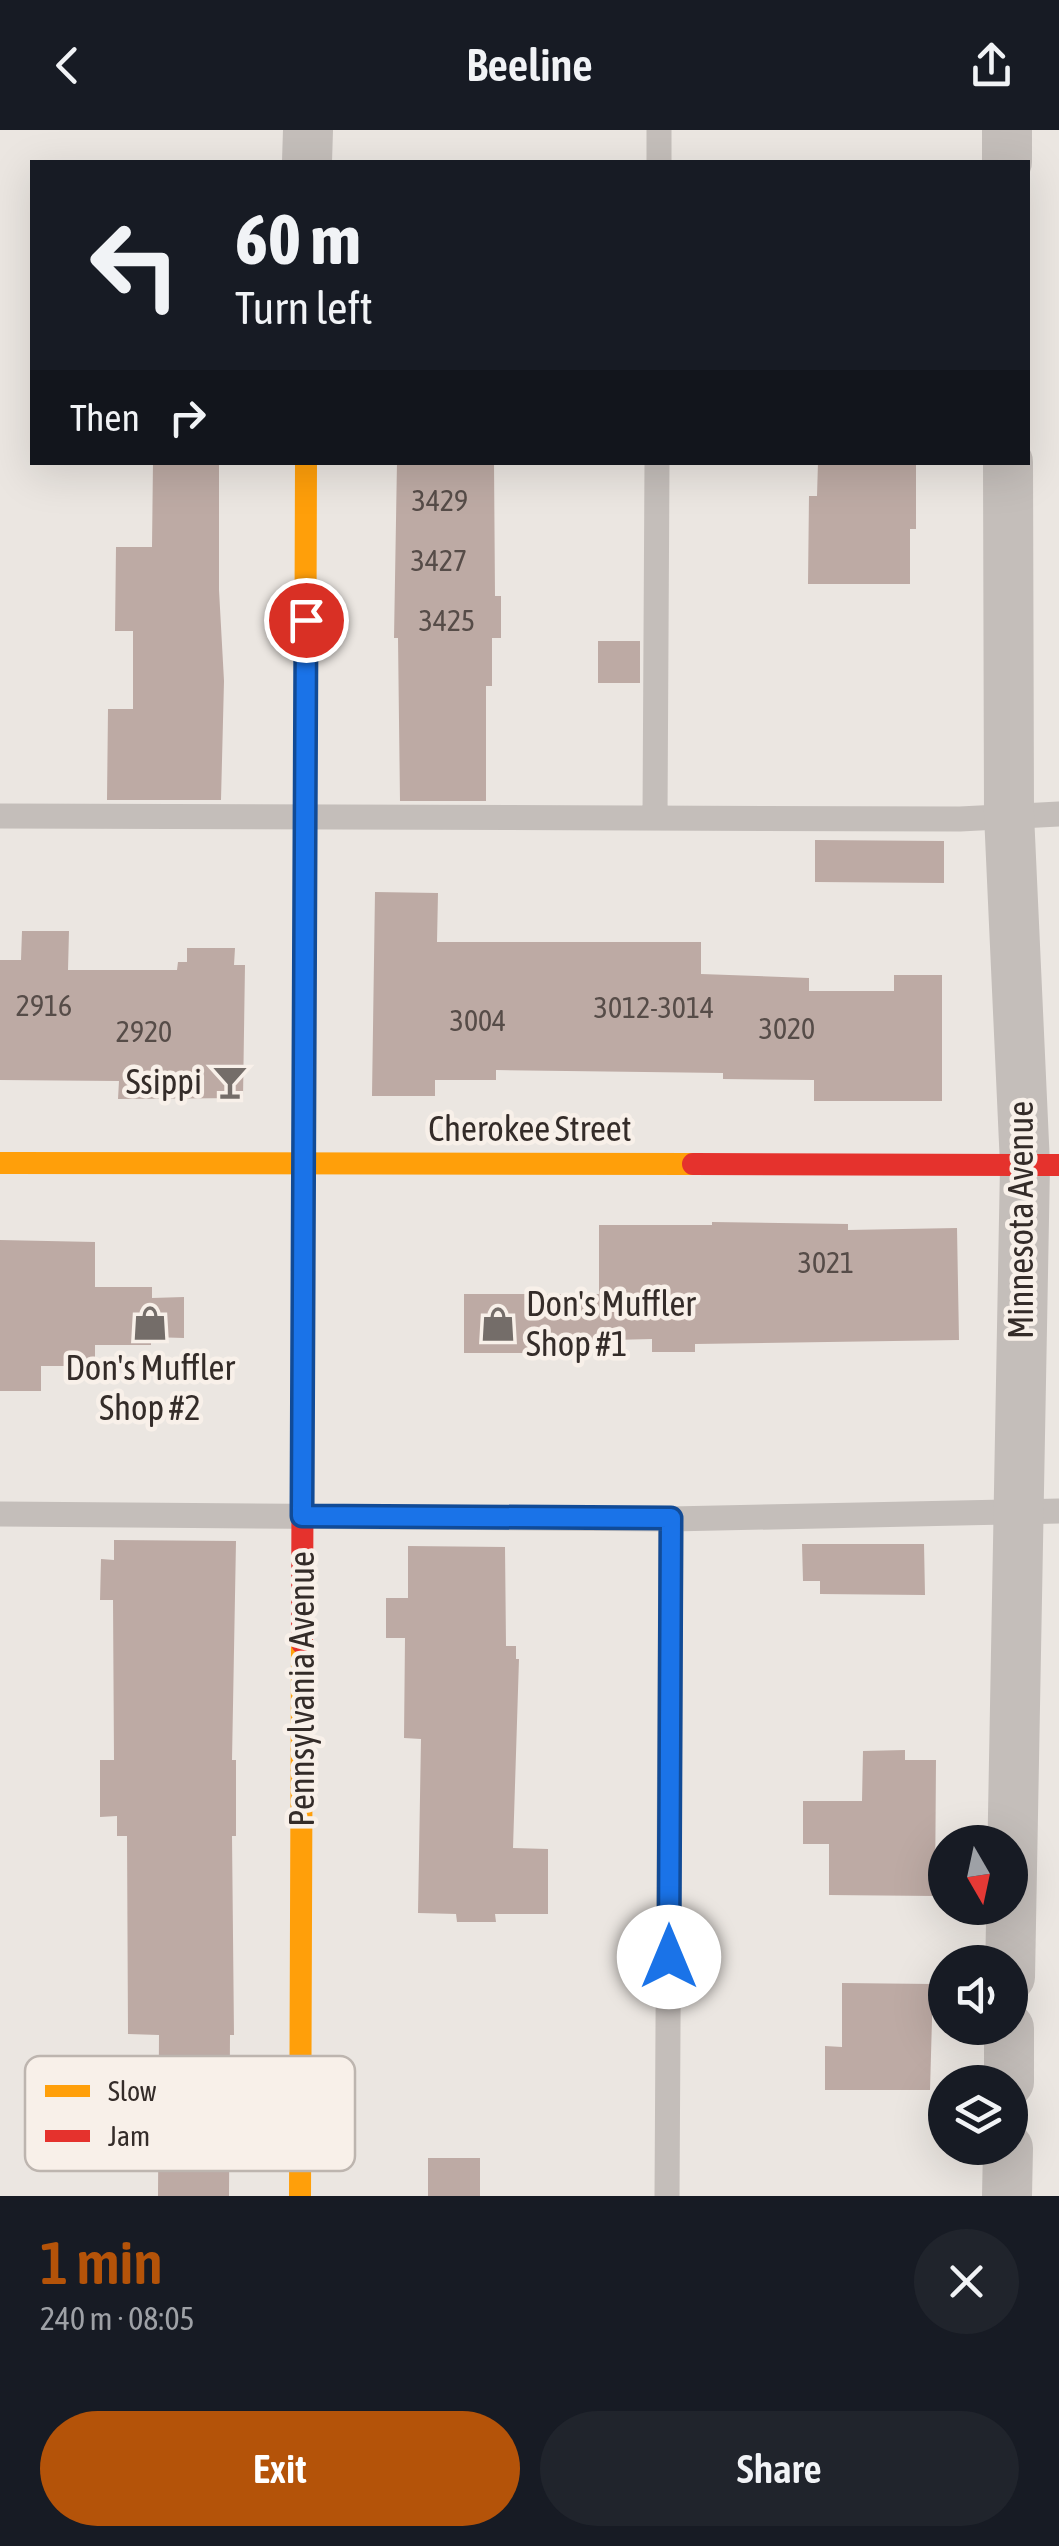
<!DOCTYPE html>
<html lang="en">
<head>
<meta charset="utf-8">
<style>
	:root { --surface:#171b24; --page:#20242c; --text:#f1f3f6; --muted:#9ea1a6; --accent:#b45309 }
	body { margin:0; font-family:"Asap Condensed",sans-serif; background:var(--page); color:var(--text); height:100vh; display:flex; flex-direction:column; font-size:38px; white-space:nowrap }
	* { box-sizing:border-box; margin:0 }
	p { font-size:32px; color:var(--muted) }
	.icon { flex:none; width:55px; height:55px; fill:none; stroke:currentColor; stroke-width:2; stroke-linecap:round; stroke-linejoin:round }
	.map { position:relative; height:2066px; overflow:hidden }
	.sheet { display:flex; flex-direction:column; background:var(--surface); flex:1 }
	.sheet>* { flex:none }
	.guide { position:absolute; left:30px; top:30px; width:1000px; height:305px; border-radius:0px; box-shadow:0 10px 40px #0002; background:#171b24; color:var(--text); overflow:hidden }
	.needle { width:65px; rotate:171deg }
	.controls { position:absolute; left:928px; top:1695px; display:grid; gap:20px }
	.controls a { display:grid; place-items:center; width:100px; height:100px; border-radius:50%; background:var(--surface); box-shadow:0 10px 40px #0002; font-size:50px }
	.pin { position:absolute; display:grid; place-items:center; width:85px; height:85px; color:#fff; margin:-42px; border:5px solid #fff; border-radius:50%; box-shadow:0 2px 10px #0007 }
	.me { position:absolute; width:110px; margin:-55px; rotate:0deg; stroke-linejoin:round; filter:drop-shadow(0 0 8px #0008) }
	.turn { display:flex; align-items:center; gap:35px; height:210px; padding:0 40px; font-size:45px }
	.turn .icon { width:130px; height:130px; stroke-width:2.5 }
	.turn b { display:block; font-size:70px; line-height:85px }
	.then { display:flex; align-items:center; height:95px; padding:0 40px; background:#0003; gap:20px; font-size:38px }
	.round { display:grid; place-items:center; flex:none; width:105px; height:105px; border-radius:52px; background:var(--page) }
	.headline { display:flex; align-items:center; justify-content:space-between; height:170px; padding:0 40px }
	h1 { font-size:60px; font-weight:600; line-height:75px; color:var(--accent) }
	.primary-button { display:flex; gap:20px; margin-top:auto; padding:20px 40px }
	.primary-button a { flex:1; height:115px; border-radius:60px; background:var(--accent); color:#fff; font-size:40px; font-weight:600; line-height:115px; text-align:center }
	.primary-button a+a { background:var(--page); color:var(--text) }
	header { display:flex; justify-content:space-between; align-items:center; height:130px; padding:0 40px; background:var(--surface); font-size:45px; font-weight:600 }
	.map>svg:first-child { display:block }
	.building { fill:#bdaaa4 }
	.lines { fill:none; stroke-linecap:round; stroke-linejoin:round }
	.lane { stroke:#c4beba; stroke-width:25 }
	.street { stroke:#c4beba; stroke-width:50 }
	.slow { stroke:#ff9f0a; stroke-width:22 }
	.jam { stroke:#e5322d; stroke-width:22 }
	.route-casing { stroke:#114b97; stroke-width:25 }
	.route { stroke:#1a73e8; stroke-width:18 }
	.labels { text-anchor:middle; stroke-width:9; stroke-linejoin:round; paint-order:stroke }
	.number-label { font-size:30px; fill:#564c48 }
	.poi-label { font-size:35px; fill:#342c29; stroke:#f8f0e9; text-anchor:end }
	.street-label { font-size:35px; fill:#342c29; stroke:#f8f0e9 }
	.key { fill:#f8f0e9; stroke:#bdb5af; stroke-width:2.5 }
	.key-label { font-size:28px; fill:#342c29 }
</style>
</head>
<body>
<header><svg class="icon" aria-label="back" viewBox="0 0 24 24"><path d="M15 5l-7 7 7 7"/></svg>Beeline<svg class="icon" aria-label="share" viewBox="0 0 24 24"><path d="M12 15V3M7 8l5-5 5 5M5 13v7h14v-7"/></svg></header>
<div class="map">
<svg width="1059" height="2066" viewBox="0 0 1059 2066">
	<rect width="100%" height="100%" fill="#ebe6e1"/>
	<!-- building -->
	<path class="building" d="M 153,332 L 219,332 L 219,460 L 224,551 L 221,670 L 107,670 L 108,579 L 133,579 L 133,501 L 115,501 L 116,417 L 152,417 Z
		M 397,332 L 494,332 L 495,466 L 501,466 L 501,508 L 492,508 L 492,556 L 486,556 L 486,671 L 400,671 L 398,508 L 394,508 Z
		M 818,332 L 916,332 L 916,399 L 910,399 L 910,454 L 808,454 L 809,366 L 817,366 Z
		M 598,511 L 640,511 L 640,553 L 598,553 Z
		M 815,710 L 944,711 L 944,753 L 815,752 Z
		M 375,762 L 438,763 L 437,812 L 701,812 L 701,844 L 809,848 L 809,861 L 894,861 L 894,845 L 942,845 L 942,971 L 814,971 L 814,950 L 723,949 L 723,943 L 496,940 L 496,950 L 435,950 L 435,966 L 372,966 Z
		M 22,801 L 69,801 L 68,840 L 177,840 L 178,832 L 187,832 L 187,818 L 235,818 L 234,835 L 245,835 L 243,968 L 118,969 L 119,951 L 0,950 L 0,830 L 21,830 Z
		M 712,1092 L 848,1094 L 848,1100 L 957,1098 L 959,1210 L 695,1214 L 695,1222 L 652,1222 L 652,1209 L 532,1212 L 532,1223 L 464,1223 L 464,1164 L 599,1164 L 599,1095 L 712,1095 Z
		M 0,1110 L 95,1112 L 95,1157 L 152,1157 L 152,1168 L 184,1167 L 184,1208 L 151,1207 L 151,1215 L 95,1215 L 95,1236 L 41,1236 L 41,1261 L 0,1261 Z
		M 114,1410 L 236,1411 L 232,1630 L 236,1630 L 236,1706 L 232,1706 L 234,1905 L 230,1905 L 229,2066 L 158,2066 L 159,1905 L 128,1904 L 127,1706 L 117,1706 L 117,1686 L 100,1687 L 100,1630 L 114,1630 L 113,1470 L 100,1470 L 101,1429 L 114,1430 Z
		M 802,1414 L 924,1414 L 925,1465 L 820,1464 L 820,1451 L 803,1451 Z
		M 408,1416 L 505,1417 L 506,1516 L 516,1516 L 516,1529 L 519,1529 L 513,1718 L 548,1719 L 548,1784 L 495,1784 L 496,1792 L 457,1792 L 456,1784 L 418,1783 L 421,1609 L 404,1608 L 405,1508 L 386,1508 L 386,1468 L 408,1468 Z
		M 905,1620 L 905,1630 L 936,1630 L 935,1766 L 829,1765 L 829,1714 L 803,1714 L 803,1671 L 862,1671 L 863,1621 Z
		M 842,1853 L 933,1854 L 930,1960 L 825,1960 L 825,1916 L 842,1917 Z
		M 428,2028 L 480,2028 L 480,2066 L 428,2066 Z"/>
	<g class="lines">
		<!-- lane -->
		<path class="lane" d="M 659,32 L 659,0
			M 0,686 L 960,689 L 1059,684
			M 655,687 L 657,332
			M 0,1384 L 671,1389 L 1059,1381
			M 667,2066 L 671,1389"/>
		<!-- street -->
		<path class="street" d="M 1007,0 L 1007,32
			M 307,32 L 308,0
			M 1008,332 L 1009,684 L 1025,1035 L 1010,1847
			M 1009,1952 L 1009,1898
			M 1007,2066 L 1008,2018"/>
		<!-- slow -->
		<path class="slow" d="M 304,926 L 306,332
			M 0,1033 L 693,1034
			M 300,2066 L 302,1513"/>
		<!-- jam -->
		<path class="jam" d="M 693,1034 L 1059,1035
			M 302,1513 L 304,926"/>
	</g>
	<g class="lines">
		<defs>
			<path id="route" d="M 306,490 L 302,1386 L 671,1388 L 669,1827"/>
		</defs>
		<!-- route casing -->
		<use href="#route" class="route-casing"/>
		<!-- route -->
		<use href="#route" class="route"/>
	</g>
	<!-- icons -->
	<defs>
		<symbol id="bar-bare" viewBox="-9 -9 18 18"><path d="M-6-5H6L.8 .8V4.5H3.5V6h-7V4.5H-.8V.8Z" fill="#746d69" stroke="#f8f0e9" stroke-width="2.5" paint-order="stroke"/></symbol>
		<symbol id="shop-bare" viewBox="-9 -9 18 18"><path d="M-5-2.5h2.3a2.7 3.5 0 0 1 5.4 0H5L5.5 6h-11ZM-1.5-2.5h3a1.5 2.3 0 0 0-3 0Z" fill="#746d69" stroke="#f8f0e9" stroke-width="2.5" paint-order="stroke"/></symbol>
	</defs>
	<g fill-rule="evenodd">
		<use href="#bar-bare" x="205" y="927" width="50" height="50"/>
		<use href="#shop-bare" x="125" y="1168" width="50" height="50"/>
		<use href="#shop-bare" x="473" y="1169" width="50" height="50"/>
	</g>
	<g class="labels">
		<!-- number labels -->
		<g class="number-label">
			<text x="440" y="381">3429</text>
			<text x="439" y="441">3427</text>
			<text x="447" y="501">3425</text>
			<text x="44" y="886">2916</text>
			<text x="654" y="888">3012-3014</text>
			<text x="478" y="901">3004</text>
			<text x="787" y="909">3020</text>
			<text x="144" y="912">2920</text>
			<text x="826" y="1143">3021</text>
		</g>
		<!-- poi labels -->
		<g class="poi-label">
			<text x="202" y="964">Ssippi</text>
			<text x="526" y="1186" text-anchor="start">Don's Muffler<tspan x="526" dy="40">Shop #1</tspan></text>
			<text x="150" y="1250" text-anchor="middle">Don's Muffler<tspan x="150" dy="40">Shop #2</tspan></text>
		</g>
		<!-- street labels -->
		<g class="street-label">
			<text x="530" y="1011">Cherokee Street</text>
			<text transform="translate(1021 1090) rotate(-90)" y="12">Minnesota Avenue</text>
			<text transform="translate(302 1559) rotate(-90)" y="12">Pennsylvania Avenue</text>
		</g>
	</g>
	<!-- legend -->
	<rect x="25" y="1926" width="330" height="115" rx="15" class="key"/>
	<rect x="45" y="1955" width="45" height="12" fill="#ff9f0a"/>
	<rect x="45" y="2000" width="45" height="12" fill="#e5322d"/>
	<g class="key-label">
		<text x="108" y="1971">Slow</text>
		<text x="108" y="2016">Jam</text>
	</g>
</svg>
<div class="controls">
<a><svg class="needle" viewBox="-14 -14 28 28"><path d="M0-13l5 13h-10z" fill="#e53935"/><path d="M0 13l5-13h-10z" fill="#9ea1a6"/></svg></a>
<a><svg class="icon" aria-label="sound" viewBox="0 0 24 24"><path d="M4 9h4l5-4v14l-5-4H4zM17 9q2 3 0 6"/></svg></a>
<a><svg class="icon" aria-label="layers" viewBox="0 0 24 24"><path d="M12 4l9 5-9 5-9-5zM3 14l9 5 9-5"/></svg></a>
</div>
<div class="pin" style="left:306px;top:490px;background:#d93025"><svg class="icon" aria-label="arrive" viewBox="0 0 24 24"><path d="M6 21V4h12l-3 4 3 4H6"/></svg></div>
<svg class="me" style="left:669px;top:1827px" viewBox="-20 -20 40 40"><circle r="19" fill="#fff"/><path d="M0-13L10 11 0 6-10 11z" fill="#1a73e8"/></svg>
<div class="guide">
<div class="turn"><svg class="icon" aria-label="left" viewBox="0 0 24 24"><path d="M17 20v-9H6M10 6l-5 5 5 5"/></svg><div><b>60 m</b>Turn left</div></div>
<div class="then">Then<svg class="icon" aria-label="right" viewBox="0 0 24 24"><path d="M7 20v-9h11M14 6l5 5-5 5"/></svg></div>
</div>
</div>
<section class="sheet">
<div class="headline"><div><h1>1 min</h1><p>240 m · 08:05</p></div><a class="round"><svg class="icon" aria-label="close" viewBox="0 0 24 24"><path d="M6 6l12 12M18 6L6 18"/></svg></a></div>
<div class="primary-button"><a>Exit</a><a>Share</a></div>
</section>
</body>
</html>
